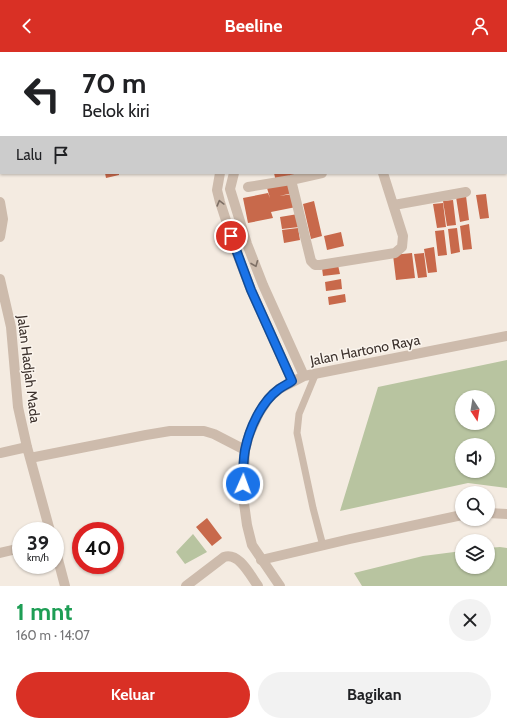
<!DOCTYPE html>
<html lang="id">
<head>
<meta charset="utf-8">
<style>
	:root { --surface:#fff; --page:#f2f2f2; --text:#202124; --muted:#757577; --accent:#d93025 }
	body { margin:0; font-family:Cabin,sans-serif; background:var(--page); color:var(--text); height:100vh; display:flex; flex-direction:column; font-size:15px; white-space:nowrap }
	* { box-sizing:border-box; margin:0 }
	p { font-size:13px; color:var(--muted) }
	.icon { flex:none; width:22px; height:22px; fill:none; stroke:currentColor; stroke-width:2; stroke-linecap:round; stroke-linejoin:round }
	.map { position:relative; height:534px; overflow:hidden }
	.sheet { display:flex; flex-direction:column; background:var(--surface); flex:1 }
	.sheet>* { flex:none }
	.guide { position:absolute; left:0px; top:0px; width:507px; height:122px; box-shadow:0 1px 3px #0004; background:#fff; color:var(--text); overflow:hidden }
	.needle { width:26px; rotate:168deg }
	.tools { position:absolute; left:455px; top:338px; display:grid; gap:8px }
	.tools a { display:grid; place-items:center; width:40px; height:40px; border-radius:50%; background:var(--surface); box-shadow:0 1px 3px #0004; font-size:20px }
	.speed { position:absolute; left:12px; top:470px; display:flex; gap:8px; font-size:20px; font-weight:700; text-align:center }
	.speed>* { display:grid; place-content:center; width:52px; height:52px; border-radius:50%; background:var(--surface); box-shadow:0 1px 3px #0004; line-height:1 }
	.speed small { font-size:10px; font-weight:400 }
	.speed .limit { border:6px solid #d22; background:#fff; color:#111 }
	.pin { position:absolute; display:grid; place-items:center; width:34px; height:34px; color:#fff; margin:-17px; border:2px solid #fff; border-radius:50%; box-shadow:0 1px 4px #0007 }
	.me { position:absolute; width:44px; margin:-22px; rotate:2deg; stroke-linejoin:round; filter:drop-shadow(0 0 3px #0008) }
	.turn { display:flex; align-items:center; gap:14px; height:84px; padding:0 16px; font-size:18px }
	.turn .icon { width:52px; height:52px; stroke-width:2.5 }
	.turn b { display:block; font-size:28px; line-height:34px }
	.then { display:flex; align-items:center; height:38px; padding:0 16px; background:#0003; gap:8px; font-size:15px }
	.round { display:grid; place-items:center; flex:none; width:42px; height:42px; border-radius:21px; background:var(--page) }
	.summary { display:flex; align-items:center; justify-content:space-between; height:68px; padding:0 16px }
	h1 { font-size:24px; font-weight:700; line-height:30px; color:#1e9e55 }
	.cta { display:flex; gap:8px; margin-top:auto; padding:8px 16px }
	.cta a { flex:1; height:46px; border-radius:24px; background:var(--accent); color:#fff; font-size:16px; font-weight:700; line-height:46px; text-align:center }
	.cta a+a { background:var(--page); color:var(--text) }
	header { display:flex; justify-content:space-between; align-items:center; height:52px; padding:0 16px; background:var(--accent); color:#fff; font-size:18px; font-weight:700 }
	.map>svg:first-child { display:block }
	.green { fill:#b8c4a0; fill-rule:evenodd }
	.building { fill:#c8694b }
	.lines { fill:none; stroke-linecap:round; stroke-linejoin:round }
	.service { stroke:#cdbbac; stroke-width:7 }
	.minor { stroke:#cdbbac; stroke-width:10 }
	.tertiary { stroke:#cdbbac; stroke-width:10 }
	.secondary { stroke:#a18a7d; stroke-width:10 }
	.oneway { stroke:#7d6f65 }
	.route-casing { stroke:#114b97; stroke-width:10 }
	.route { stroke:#1a73e8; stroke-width:7 }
	.labels { text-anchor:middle; stroke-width:3; stroke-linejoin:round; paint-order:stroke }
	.street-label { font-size:14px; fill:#3b302b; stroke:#fbf5ee }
</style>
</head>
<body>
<header><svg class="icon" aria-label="back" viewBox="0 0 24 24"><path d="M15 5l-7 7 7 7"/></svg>Beeline<svg class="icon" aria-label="person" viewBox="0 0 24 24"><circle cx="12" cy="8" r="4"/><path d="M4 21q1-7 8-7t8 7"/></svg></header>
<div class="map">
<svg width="507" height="534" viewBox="0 0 507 534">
	<rect width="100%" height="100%" fill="#f4ebe1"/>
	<!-- green -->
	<path class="green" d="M 507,308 L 507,436 L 468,431 L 340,459 L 378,335 ZM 462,345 L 488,345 L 488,371 L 462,371 ZM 462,393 L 488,393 L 488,419 L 462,419 Z
		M 193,482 L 207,500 L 185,512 L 176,500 Z
		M 500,495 L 507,496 L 507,534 L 362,534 L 354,521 L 423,504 L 462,499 L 462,515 L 488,515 L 488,496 Z"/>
	<!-- building -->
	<path class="building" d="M 105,121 L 119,121 L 119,123 L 106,126 Z
		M 274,121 L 297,121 L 298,125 L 276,130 Z
		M 291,131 L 293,141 L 279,144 L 293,142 L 296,155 L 271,160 L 273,166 L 248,171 L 243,146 L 268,141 L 270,146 L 267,136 Z
		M 486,142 L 489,166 L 480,167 L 476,143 Z
		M 466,144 L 469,168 L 460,170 L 456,145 Z
		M 453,148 L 456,173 L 447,174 L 443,149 Z
		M 314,149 L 322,184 L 311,187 L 303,152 Z
		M 443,151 L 446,175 L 437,176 L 433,152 Z
		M 298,162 L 299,175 L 282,177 L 280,165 Z
		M 469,172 L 472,197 L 463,198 L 460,174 Z
		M 298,176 L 300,188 L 284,191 L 282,178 Z
		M 457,176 L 460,200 L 451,202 L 448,177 Z
		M 444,178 L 447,203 L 438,204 L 435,179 Z
		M 341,180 L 344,194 L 327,198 L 324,184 Z
		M 434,195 L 437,220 L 428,221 L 424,197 Z
		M 412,201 L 415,226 L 396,228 L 393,203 Z
		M 424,201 L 427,225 L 418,226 L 414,202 Z
		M 338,213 L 340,222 L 323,224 L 322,216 Z
		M 341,227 L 342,237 L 326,239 L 325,230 Z
		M 345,242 L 346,250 L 329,253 L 328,245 Z
		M 207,466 L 222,486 L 212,494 L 196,475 Z"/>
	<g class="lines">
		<!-- service -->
		<path class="service" d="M 316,321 L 299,362 L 297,381 L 313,456 L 323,494"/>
		<!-- minor -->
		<path class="minor" d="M 34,0 L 34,1
			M 262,0 L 262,1
			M 365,0 L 365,1
			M 506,73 L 507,73
			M 291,128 L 311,209 L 315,213 L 320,213 L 395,201 L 402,195 L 403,184 L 383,121
			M 248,135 L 291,128 L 322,121
			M 0,150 L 3,167 L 0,185
			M 394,153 L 466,140
			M 0,227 L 11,275 L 18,355 L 27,395 L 50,479
			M 0,401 L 27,395
			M 30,406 L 146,383 L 170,379 L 204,379 L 214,382 L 245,398
			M 488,461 L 507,462
			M 55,496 L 65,534
			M 0,501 L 21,496
			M 261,508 L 350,487 L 462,463
			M 186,534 L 224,505 C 239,500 250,523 258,534"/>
		<!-- tertiary -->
		<path class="tertiary" d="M 220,121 L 217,138 L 220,150 L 235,196 L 251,238 L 292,329
			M 234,121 L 230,137 L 247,192 L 263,233 L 304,324
			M 280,534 L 252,493 L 247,473 L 243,444 L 245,398 L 249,383 L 259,361 L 269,346 L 279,337 L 304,324 L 507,284"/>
		<!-- secondary -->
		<path class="secondary" d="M 488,1 L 507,1
			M 0,76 L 1,76"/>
	</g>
	<!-- one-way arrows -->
	<defs><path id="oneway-chevron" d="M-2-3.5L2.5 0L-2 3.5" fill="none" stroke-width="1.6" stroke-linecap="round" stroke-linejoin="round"/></defs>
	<g class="oneway">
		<use href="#oneway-chevron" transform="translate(220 151) rotate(-105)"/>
		<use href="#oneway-chevron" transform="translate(255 212) rotate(68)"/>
	</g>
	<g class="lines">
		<defs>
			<path id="route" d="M 231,184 L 251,238 L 292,329 C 288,332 283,334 279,337 C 261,350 249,377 245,398 C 243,409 243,421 243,432"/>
		</defs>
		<!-- route casing -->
		<use href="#route" class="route-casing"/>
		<!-- route -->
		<use href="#route" class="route"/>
	</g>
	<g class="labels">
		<!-- street labels -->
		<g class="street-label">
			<text transform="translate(365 298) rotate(-11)" y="5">Jalan Hartono Raya</text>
			<text transform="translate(29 317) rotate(83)" y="5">Jalan Hadjah Mada</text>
		</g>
	</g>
</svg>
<div class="tools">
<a><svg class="needle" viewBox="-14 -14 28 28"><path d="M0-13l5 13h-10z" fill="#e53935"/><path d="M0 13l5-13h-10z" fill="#757577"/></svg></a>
<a><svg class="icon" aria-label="sound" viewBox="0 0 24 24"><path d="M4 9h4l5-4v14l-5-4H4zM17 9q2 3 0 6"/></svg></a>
<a><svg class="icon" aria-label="search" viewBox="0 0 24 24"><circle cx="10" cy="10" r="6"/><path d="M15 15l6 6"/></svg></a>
<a><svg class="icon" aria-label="layers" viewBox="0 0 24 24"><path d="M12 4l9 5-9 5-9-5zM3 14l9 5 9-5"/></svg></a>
</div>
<div class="speed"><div>39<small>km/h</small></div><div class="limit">40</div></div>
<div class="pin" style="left:231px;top:184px;background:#d93025"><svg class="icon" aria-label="arrive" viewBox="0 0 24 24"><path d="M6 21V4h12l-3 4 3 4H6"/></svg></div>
<svg class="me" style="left:243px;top:432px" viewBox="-20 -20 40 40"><circle r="17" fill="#1a73e8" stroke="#fff" stroke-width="3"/><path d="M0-11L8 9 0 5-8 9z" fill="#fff"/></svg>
<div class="guide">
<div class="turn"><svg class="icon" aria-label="left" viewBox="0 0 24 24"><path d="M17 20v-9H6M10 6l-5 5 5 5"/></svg><div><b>70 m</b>Belok kiri</div></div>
<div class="then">Lalu<svg class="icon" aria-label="arrive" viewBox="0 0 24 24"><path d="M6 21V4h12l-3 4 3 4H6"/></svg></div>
</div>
</div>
<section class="sheet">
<div class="summary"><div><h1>1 mnt</h1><p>160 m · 14:07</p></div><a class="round"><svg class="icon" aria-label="close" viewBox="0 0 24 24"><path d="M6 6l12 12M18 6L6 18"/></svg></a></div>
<div class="cta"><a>Keluar</a><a>Bagikan</a></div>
</section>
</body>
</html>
